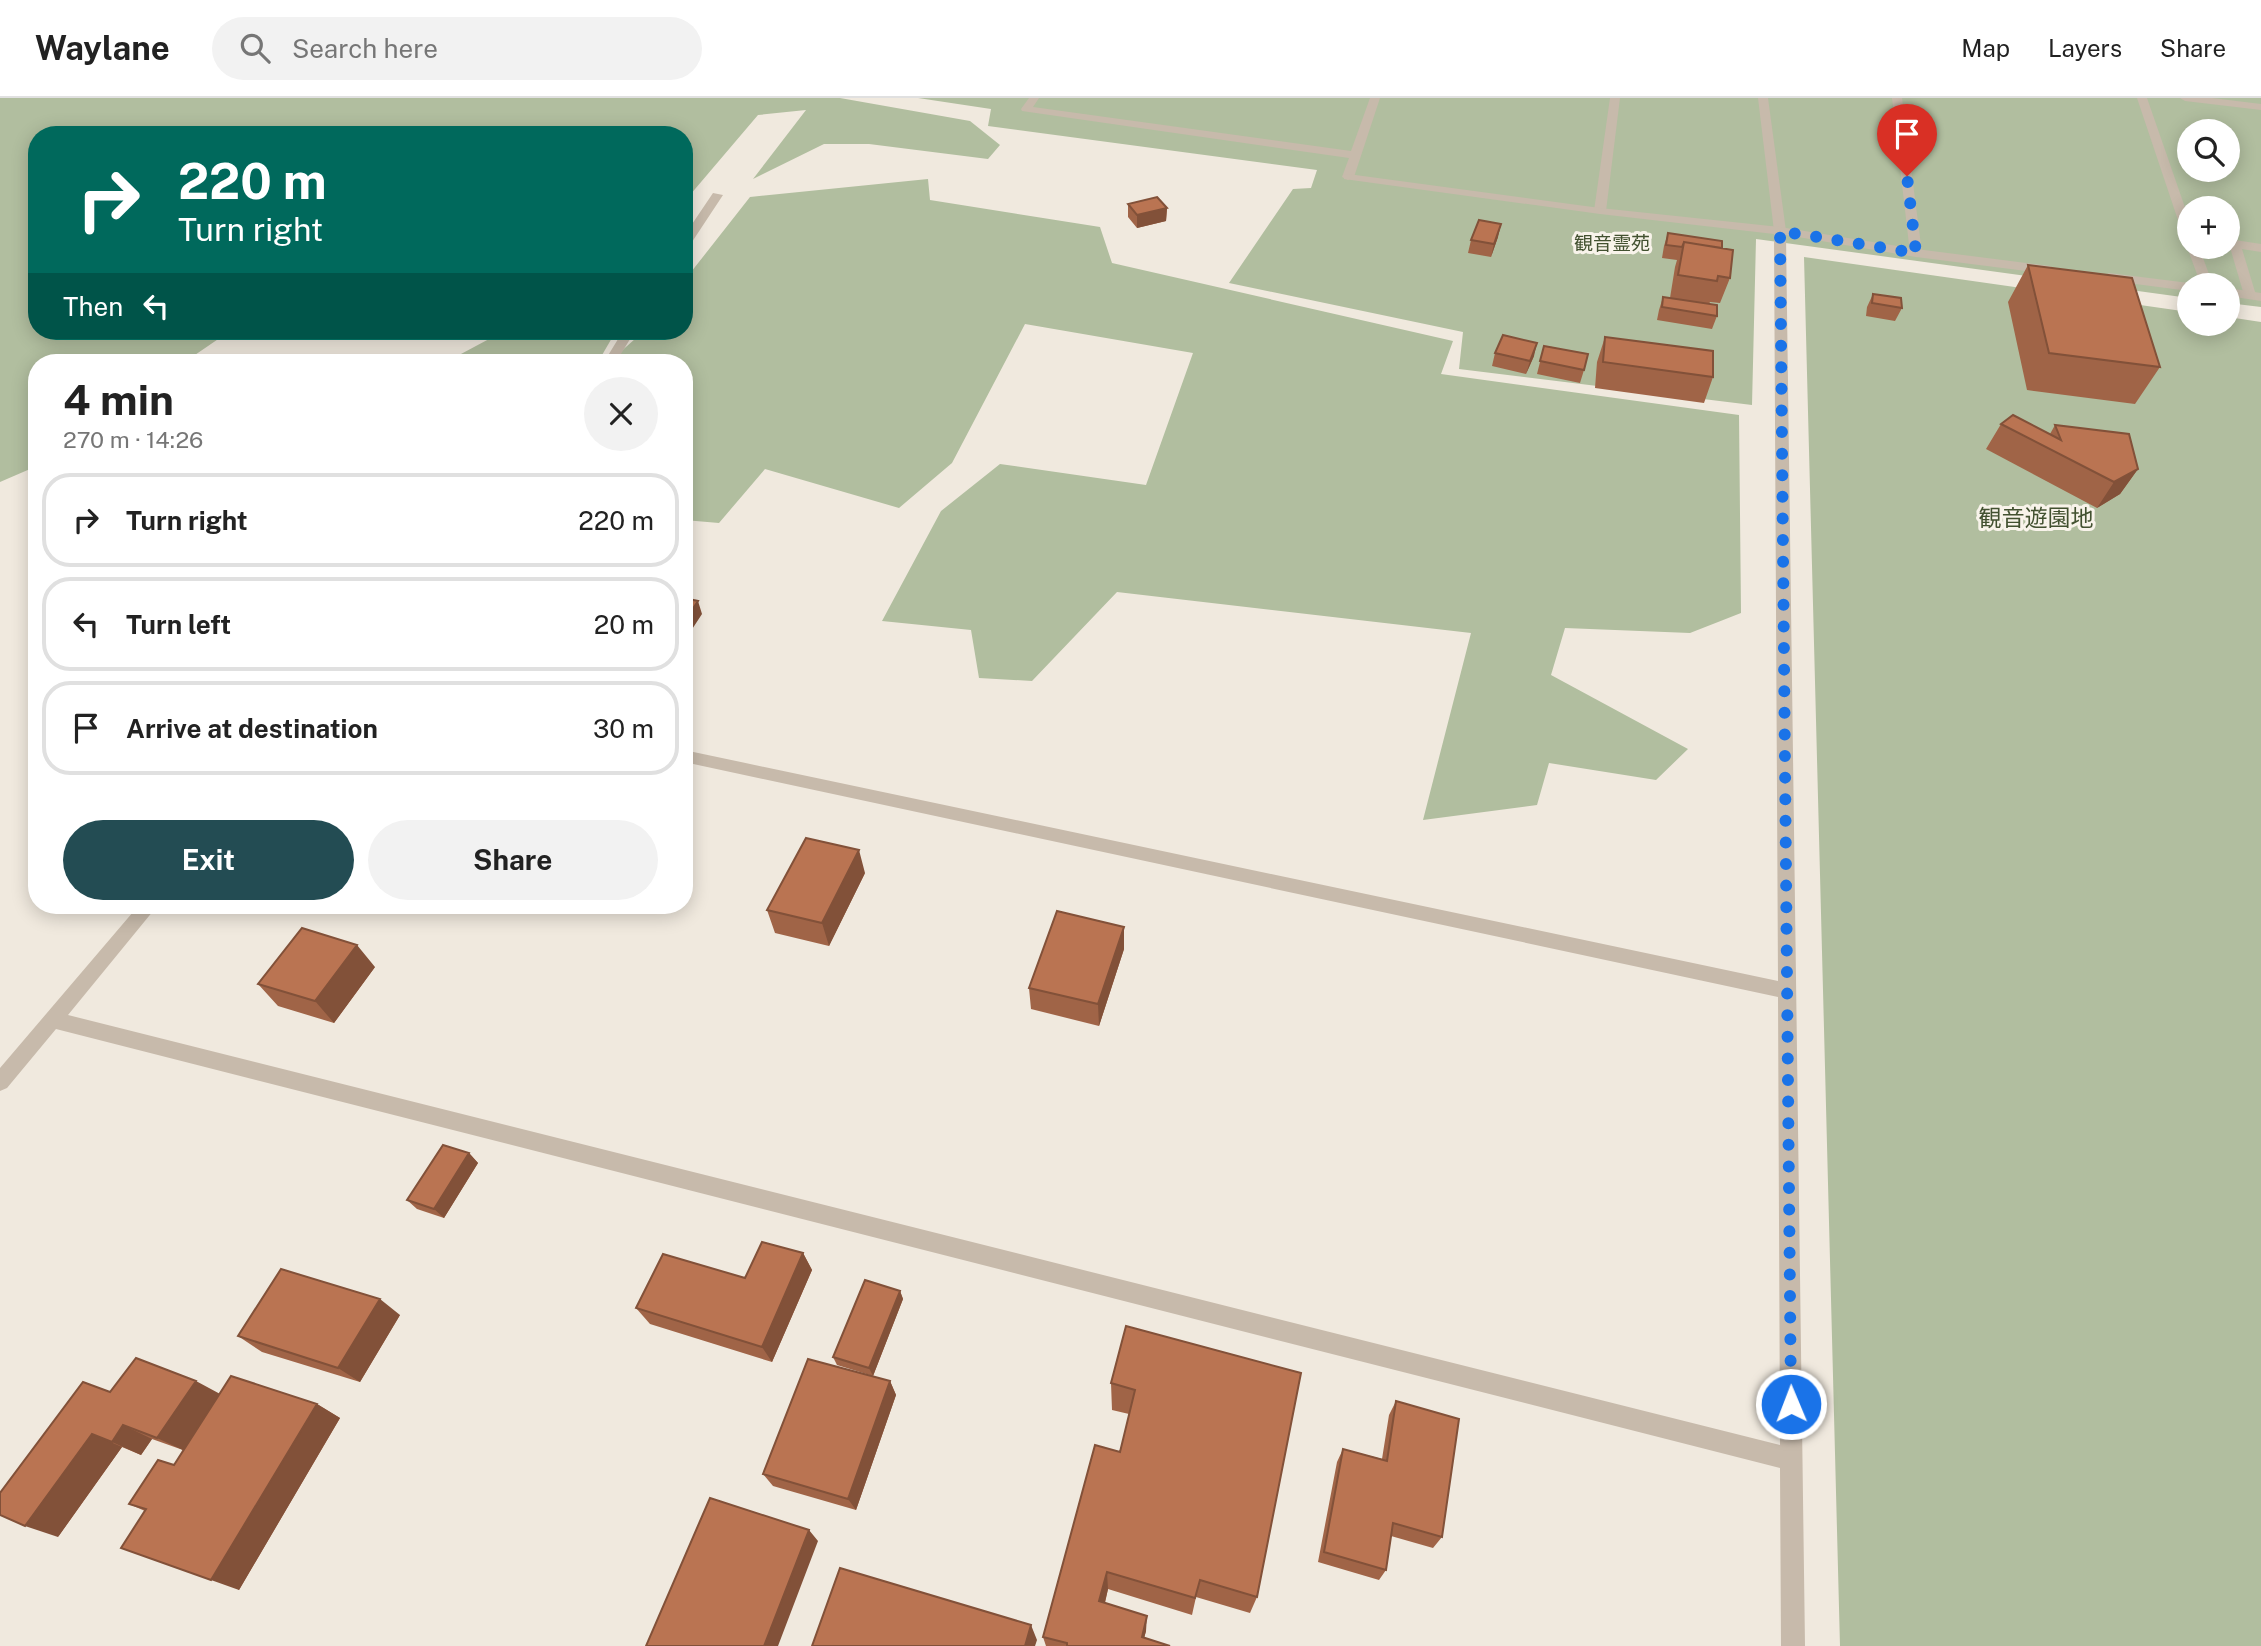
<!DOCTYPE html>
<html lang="en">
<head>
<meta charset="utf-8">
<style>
	:root { --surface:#fff; --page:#f2f2f2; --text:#222; --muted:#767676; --line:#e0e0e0; --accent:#234c53 }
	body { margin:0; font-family:"Public Sans","Noto Sans JP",sans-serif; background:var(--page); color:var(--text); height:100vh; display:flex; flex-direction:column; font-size:26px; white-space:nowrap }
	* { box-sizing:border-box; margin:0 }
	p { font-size:23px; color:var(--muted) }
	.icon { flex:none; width:38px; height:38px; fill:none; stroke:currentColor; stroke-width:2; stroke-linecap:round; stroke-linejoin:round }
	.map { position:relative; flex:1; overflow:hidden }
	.side { position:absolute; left:28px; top:256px; width:665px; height:560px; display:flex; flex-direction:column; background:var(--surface); border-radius:28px; box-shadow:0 4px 18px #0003 }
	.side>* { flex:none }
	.top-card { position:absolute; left:28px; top:28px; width:665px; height:214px; border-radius:28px; box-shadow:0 4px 18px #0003; background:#00695c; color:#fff; overflow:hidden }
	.controls { position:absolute; left:2177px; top:21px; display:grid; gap:14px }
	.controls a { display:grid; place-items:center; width:63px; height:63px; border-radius:50%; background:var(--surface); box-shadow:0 4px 18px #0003; font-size:35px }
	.pin { position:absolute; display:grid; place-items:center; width:60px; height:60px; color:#fff; margin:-72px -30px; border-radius:50% 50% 50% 0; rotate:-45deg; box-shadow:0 0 7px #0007 }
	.pin .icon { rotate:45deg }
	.me { position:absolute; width:77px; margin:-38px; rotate:359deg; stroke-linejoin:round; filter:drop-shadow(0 0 5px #0008) }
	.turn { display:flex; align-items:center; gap:24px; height:147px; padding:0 35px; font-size:32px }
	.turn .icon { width:91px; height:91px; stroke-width:2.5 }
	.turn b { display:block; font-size:49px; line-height:60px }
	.then { display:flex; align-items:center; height:66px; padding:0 35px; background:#0003; gap:14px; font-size:26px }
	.round { display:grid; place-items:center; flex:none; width:74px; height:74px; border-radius:37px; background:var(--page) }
	.head { display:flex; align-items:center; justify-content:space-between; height:119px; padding:0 35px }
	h1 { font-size:42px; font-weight:700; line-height:52px }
	.primary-button { display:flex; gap:14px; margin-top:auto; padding:14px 35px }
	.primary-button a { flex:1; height:80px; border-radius:42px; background:var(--accent); color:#fff; font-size:28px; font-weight:700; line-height:80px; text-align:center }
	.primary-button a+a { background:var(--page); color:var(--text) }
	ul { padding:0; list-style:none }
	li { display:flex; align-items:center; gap:21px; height:94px; margin:0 14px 10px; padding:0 21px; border:4px solid var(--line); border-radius:28px }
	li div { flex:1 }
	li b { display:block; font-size:26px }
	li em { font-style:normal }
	header { display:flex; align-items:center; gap:42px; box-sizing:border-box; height:98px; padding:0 35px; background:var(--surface); border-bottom:2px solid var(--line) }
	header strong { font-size:33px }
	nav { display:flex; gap:38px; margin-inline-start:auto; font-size:24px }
	.search { width:490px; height:63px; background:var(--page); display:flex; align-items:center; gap:18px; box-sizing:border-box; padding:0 24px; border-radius:38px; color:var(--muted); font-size:26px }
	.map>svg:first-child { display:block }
	.green { fill:#b1be9f; fill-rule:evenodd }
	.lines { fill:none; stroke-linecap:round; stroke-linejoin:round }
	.lane { fill:#c7baab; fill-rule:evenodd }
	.street { fill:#c7baab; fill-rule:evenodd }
	.wall { fill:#a06447 }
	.shaded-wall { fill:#825139 }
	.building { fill:#ba7452; stroke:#825139; stroke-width:2 }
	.route { stroke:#1a73e8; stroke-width:12; stroke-dasharray:0 21.6 }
	.labels { text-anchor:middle; stroke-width:6; stroke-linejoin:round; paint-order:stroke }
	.far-park-label { font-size:19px; fill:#425130; stroke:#f8f3ea }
	.park-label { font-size:23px; fill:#425130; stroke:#f8f3ea }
</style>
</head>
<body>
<header>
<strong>Waylane</strong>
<div class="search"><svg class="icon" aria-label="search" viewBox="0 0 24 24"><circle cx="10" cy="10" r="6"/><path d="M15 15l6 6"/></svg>Search here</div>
<nav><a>Map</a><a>Layers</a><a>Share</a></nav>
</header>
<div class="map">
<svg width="2261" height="1548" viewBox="0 0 2261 1548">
	<rect width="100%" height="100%" fill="#f0e9de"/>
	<!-- green -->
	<path class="green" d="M 0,0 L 840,0 L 970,23 L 1000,47 L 988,61 L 869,46 L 824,46 L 753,81 L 806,12 L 758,17 L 684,104 L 684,37 L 37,37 L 37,233 L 230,233 L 189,261 L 191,264 L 37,264 L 37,368 L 0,384 Z
		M 918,0 L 2261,0 L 2261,209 L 2228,205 L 2228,187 L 2189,187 L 2189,200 L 1756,141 L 1752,307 L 1459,271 L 1463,234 L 1229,185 L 1293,91 L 1311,90 L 1317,72 L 988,28 L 991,11 ZM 2189,33 L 2228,33 L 2228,72 L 2189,72 ZM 2189,110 L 2228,110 L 2228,149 L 2189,149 Z
		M 928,81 L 930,102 L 1100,129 L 1112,165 L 1453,243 L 1441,276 L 1739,317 L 1741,515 L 1690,535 L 1565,530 L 1551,577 L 1688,651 L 1656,682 L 1549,665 L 1537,707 L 1423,722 L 1471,535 L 1117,494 L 1032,583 L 979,580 L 971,532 L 882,523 L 941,413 L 1000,366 L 1146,387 L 1193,255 L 1025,226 L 952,365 L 899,410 L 765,371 L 719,425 L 684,422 L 684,264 L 609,264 L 644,233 L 684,233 L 684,183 L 750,99 Z
		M 1804,159 L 2189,214 L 2189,226 L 2228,226 L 2228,219 L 2261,224 L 2261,1548 L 1840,1548 Z
		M 504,233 L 616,233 L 598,264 L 446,264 Z"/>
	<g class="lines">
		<!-- lane -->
		<path class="lane" d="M 1029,0 L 1039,0 L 1033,9 L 1351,53 L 1370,0 L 1380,0 L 1354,79 L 1348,82 L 1342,79 L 1349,60 L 1022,13 L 1021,11 Z
			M 1610,0 L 1620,0 L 1606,113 L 1600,116 L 1594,113 Z
			M 1758,0 L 1768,0 L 1786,133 L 1780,137 L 1774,133 Z
			M 1892,0 L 1902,0 L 1922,155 L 1916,159 L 1910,155 Z
			M 2137,0 L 2147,0 L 2189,121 L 2189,140 L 2183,137 Z
			M 2180,0 L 2212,0 L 2261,6 L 2261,12 L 2185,3 Z
			M 2235,142 L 2261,146 L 2261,154 L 2242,151 L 2256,197 L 2254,200 L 2244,197 L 2229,146 Z
			M 2189,146 L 2189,149 L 2199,149 L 2213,187 L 2201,187 L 2187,149 Z"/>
		<!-- street -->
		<path class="street" d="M 1348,76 L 1600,110 L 1780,129 L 1916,151 L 2050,168 L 2056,172 L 2050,176 L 1916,159 L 1786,137 L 1805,1548 L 1781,1548 L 1780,1370 L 56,931 L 7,990 L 0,993 L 0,970 L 139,807 L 158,807 L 68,917 L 1780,1347 L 1778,899 L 684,664 L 684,652 L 1778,883 L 1774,136 L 1600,116 L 1344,81 L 1344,77 Z
			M 713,95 L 723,97 L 688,150 L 684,150 L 684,138 Z
			M 2109,175 L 2189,185 L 2194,187 L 2189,187 L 2189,193 L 2105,182 L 2103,179 Z
			M 2228,190 L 2261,195 L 2261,203 L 2228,198 Z
			M 623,233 L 635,233 L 616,264 L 604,264 Z"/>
	</g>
	<!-- wall -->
	<path class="wall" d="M 1128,106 L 1167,110 L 1166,123 L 1137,130 L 1128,119 Z
		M 1668,135 L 1722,150 L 1730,180 L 1720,205 L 1710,204 L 1709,206 L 1717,218 L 1712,231 L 1657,222 L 1659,212 L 1663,199 L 1670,200 L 1675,169 L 1677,162 L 1662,160 L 1664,148 Z
		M 1498,139 L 1491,159 L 1468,155 L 1471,142 Z
		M 2028,167 L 2160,269 L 2135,306 L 2027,292 L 2008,204 Z
		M 1873,196 L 1902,210 L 1895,223 L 1866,218 L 1867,209 Z
		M 1605,239 L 1713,279 L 1704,305 L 1595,290 L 1597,264 Z
		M 1544,248 L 1584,272 L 1580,285 L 1537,276 Z
		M 1495,255 L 1534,258 L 1526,276 L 1492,268 Z
		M 2001,326 L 2050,336 L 2055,327 L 2138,371 L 2120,396 L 2097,410 L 1986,351 Z
		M 865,775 L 829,848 L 775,835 L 767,812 Z
		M 1124,829 L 1124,851 L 1099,928 L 1031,911 L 1029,890 Z
		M 375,869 L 334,925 L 278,908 L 258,886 Z
		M 469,1055 L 478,1065 L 444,1120 L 417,1111 L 407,1102 Z
		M 803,1155 L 812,1172 L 772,1264 L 650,1226 L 636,1210 L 745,1180 Z
		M 900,1193 L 903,1201 L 873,1278 L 837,1267 L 833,1259 Z
		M 400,1217 L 360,1284 L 262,1254 L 238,1238 Z
		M 1126,1228 L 1257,1499 L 1250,1515 L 1196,1499 L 1192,1517 L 1108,1491 L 1105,1505 L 1146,1533 L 1144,1540 L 1170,1548 L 1046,1548 L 1043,1539 L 1120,1354 L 1129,1316 L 1112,1312 L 1111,1285 Z
		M 890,1283 L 896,1297 L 856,1412 L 773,1388 L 763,1376 Z
		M 110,1294 L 220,1296 L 317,1306 L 340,1320 L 239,1492 L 145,1413 L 129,1406 L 174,1367 L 183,1352 L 152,1341 L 141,1357 L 122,1349 L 58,1439 Z
		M 1396,1303 L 1442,1439 L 1433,1450 L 1391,1438 L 1386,1472 L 1379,1482 L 1318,1464 L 1337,1364 L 1343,1351 L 1382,1361 L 1389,1317 Z"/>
	<!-- shaded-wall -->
	<path class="shaded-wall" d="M 1167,110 L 1166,123 L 1137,130 L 1137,117 Z
		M 1501,126 L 1498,139 L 1491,159 L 1494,146 Z
		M 1537,245 L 1534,258 L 1526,276 L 1530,263 Z
		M 2138,371 L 2120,396 L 2097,410 L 2114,384 Z
		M 698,503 L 702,516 L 685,542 L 684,539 L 684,524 Z
		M 859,752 L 865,775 L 829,848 L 822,825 Z
		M 1124,829 L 1124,851 L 1099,928 L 1098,906 Z
		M 357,847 L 375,869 L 334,925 L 315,903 Z
		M 469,1055 L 478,1065 L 444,1120 L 434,1111 Z
		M 803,1155 L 812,1172 L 772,1264 L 762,1249 Z
		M 900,1193 L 903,1201 L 873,1278 L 869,1270 Z
		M 380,1201 L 400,1217 L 360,1284 L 338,1270 Z
		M 196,1283 L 222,1297 L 185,1353 L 157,1340 Z
		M 890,1283 L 896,1297 L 856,1412 L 848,1401 Z
		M 317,1306 L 340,1320 L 239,1492 L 211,1482 Z
		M 123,1327 L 152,1341 L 141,1357 L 112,1344 Z
		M 92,1336 L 122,1349 L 58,1439 L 25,1428 Z
		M 809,1432 L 818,1443 L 778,1548 L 764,1548 Z
		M 1107,1474 L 1108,1491 L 1101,1520 L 1099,1503 Z
		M 1147,1518 L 1146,1533 L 1142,1548 L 1142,1539 Z
		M 1031,1527 L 1037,1542 L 1035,1548 L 1025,1548 Z"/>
	<!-- building -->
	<path class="building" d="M 1157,99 L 1167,110 L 1137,117 L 1128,106 Z
		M 1479,122 L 1501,126 L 1494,146 L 1471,142 Z
		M 1668,135 L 1722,143 L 1722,150 L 1684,144 L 1682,149 L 1666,147 Z
		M 1684,144 L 1733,152 L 1730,180 L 1718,178 L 1717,183 L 1678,177 Z
		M 2028,167 L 2132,180 L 2160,269 L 2049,255 Z
		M 1873,196 L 1901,200 L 1902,210 L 1872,205 Z
		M 1663,199 L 1717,207 L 1717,218 L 1662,209 Z
		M 1503,237 L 1537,245 L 1530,263 L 1495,255 Z
		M 1605,239 L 1713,253 L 1713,279 L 1603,264 Z
		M 1544,248 L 1588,256 L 1584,272 L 1540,263 Z
		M 2013,317 L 2061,342 L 2055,327 L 2129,336 L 2138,371 L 2114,384 L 2001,326 Z
		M 684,500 L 698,503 L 684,524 Z
		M 806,740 L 859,752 L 822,825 L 767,812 Z
		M 1057,813 L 1124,829 L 1098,906 L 1029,890 Z
		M 302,830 L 357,847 L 315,903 L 258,886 Z
		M 443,1047 L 469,1055 L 434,1111 L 407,1102 Z
		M 762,1144 L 803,1155 L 762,1249 L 636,1210 L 663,1156 L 745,1180 Z
		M 281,1171 L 380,1201 L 338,1270 L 238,1238 Z
		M 865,1182 L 900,1193 L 869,1270 L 833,1259 Z
		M 1126,1228 L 1301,1275 L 1257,1499 L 1200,1482 L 1195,1500 L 1107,1474 L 1099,1503 L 1147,1518 L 1142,1539 L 1170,1548 L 1067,1548 L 1067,1545 L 1043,1539 L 1095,1347 L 1120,1354 L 1135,1292 L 1111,1285 Z
		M 136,1260 L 196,1283 L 157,1340 L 123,1327 L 112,1344 L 92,1336 L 25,1428 L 0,1417 L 0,1395 L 83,1284 L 110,1294 Z
		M 808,1261 L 890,1283 L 848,1401 L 763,1376 Z
		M 231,1278 L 317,1306 L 211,1482 L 121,1450 L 146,1411 L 129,1406 L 158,1362 L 174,1367 Z
		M 1396,1303 L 1459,1321 L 1442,1439 L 1393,1425 L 1386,1472 L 1324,1454 L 1343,1351 L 1387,1363 Z
		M 710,1400 L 809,1432 L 764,1548 L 646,1548 Z
		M 840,1470 L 1031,1527 L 1025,1548 L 812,1548 Z"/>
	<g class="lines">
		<!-- route -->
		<path class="route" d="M 1791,1306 L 1780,133 L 1916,155 L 1907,78"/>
	</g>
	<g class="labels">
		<!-- far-park labels -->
		<g class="far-park-label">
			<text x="1612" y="152">観音霊苑</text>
		</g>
		<!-- park labels -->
		<g class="park-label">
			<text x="2036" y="428">観音遊園地</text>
		</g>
	</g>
</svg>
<div class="controls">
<a><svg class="icon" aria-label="search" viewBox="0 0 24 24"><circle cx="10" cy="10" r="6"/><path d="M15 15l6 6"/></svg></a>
<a>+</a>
<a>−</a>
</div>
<div class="pin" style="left:1907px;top:78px;background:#d93025"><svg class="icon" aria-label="arrive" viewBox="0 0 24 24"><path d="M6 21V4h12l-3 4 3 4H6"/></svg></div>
<svg class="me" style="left:1791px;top:1306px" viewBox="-20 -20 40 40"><circle r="17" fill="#1a73e8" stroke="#fff" stroke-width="3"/><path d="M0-11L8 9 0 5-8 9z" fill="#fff"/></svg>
<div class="top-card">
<div class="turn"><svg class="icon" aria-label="right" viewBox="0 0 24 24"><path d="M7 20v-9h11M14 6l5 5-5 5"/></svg><div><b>220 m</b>Turn right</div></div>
<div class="then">Then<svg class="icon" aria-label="left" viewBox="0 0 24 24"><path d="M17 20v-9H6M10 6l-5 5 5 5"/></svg></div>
</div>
<section class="side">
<div class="head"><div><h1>4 min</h1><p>270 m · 14:26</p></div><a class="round"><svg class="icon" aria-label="close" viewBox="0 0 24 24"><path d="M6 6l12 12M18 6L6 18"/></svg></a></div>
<ul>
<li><svg class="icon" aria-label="right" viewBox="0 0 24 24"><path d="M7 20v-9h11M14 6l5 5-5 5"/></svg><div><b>Turn right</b></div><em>220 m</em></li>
<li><svg class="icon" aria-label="left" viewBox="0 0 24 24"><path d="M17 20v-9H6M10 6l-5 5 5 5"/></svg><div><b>Turn left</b></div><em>20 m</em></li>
<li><svg class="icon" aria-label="arrive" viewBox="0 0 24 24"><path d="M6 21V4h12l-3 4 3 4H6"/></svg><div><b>Arrive at destination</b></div><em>30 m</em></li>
</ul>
<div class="primary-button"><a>Exit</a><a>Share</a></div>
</section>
</div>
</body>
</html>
